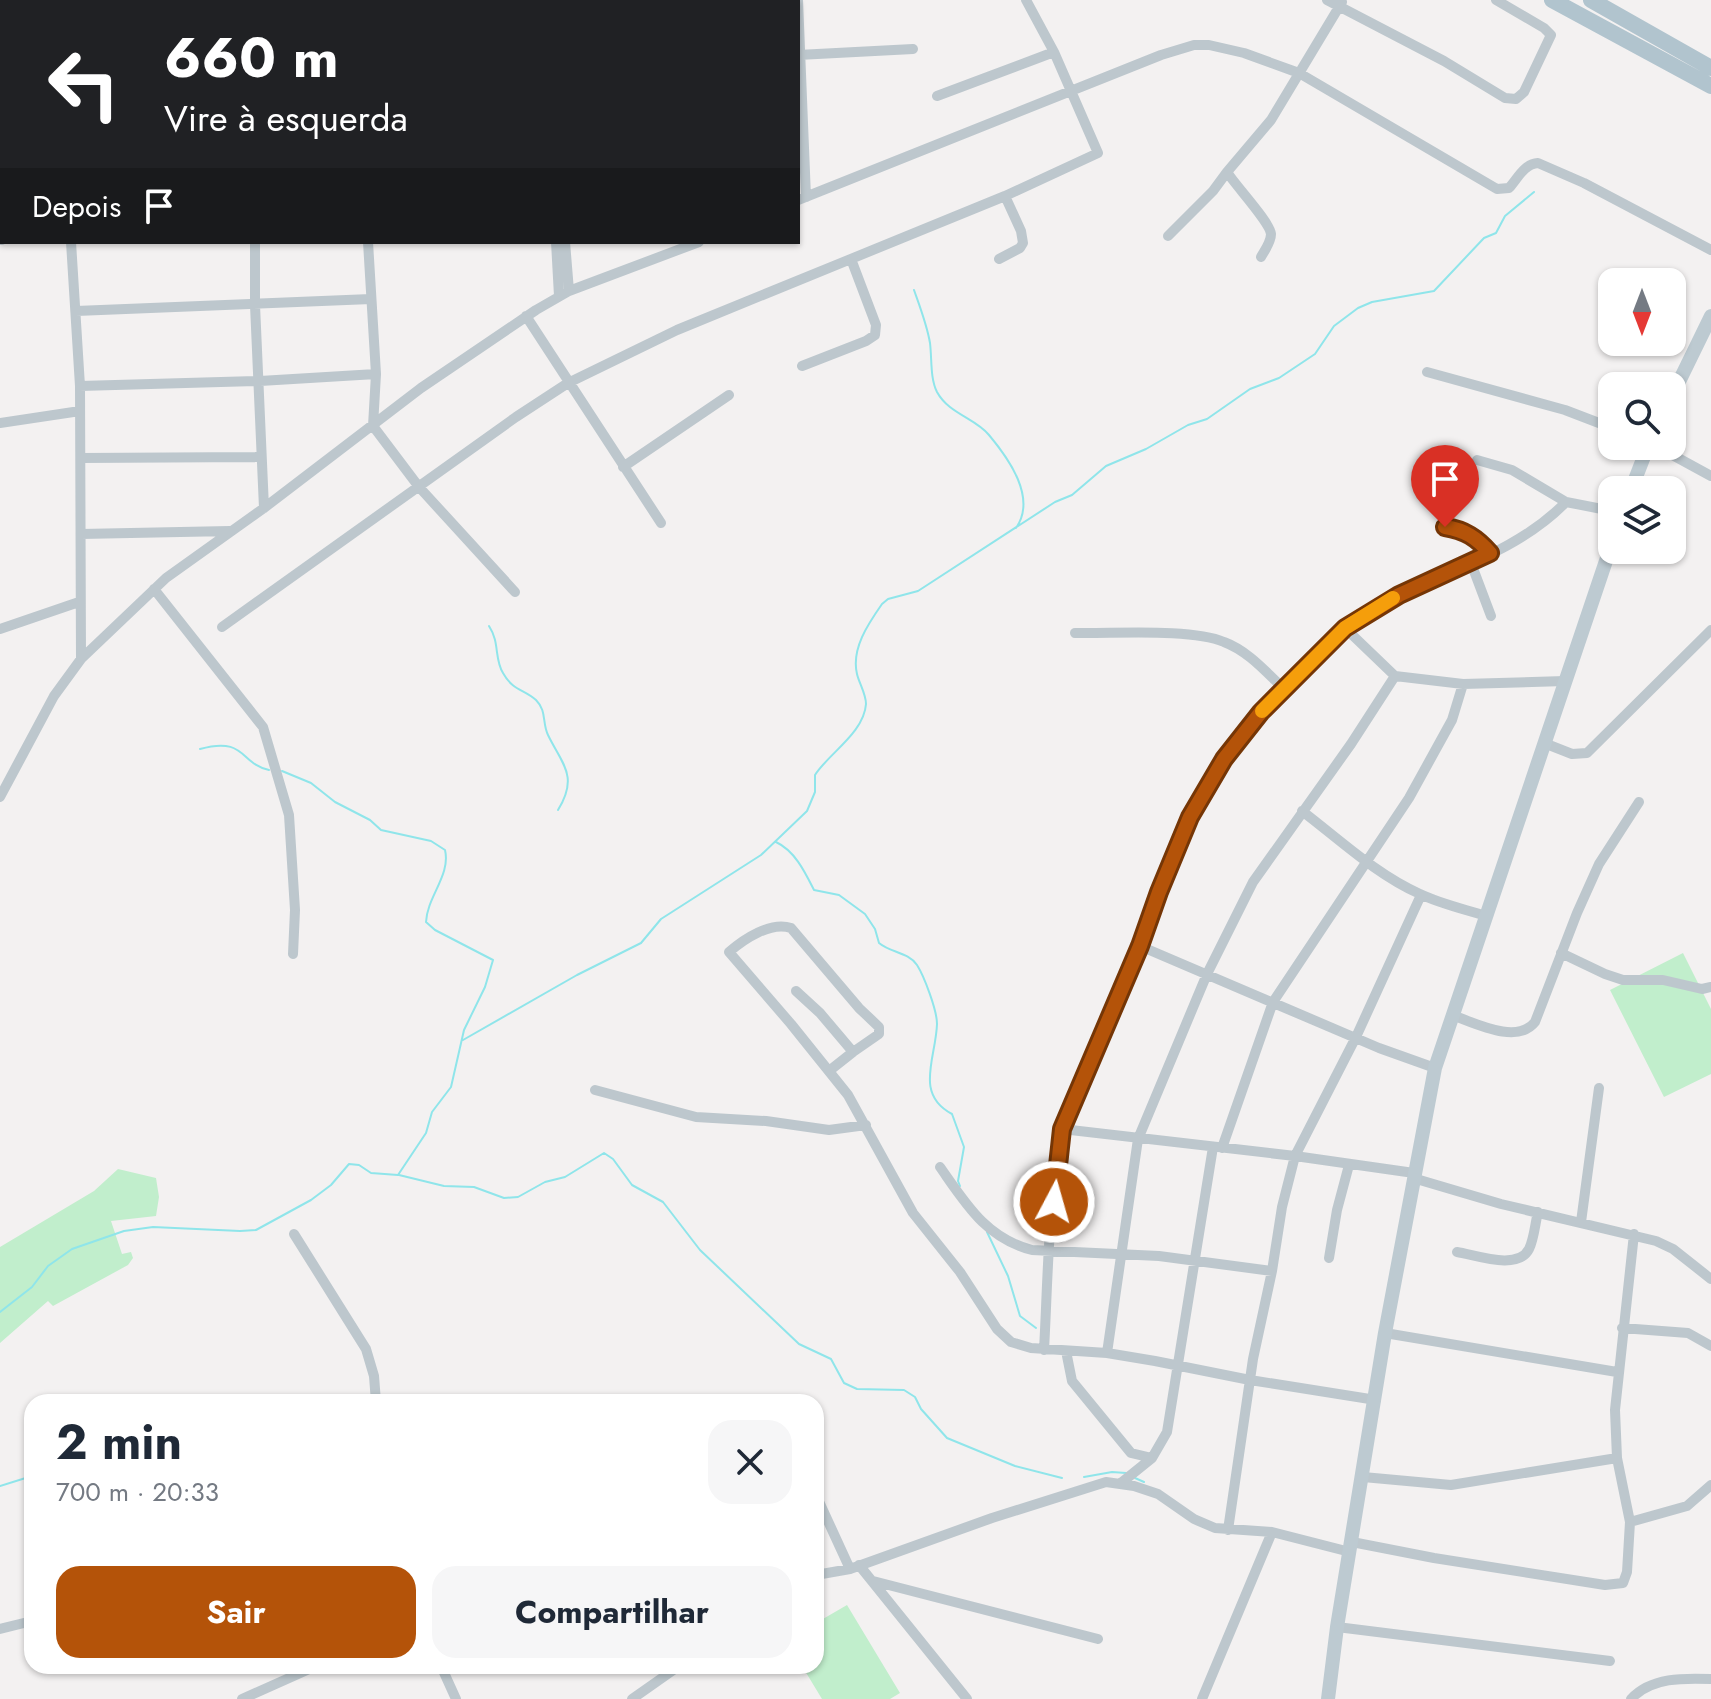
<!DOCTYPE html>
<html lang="pt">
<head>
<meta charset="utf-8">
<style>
	:root { --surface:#fff; --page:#f6f6f7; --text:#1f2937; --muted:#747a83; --accent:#b45309 }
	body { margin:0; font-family:Jost,sans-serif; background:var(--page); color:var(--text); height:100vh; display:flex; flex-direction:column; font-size:30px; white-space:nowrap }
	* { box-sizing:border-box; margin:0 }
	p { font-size:26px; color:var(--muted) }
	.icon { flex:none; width:44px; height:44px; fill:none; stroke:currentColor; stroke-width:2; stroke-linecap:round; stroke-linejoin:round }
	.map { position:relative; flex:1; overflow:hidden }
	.details { position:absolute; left:24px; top:1394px; width:800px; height:280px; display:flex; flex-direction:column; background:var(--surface); border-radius:24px; box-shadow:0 2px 6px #0004 }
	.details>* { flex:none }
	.top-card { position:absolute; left:0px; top:0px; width:800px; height:244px; box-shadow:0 2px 6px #0004; background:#202124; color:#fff; overflow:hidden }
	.needle { width:52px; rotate:180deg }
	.fabs { position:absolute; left:1598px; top:268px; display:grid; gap:16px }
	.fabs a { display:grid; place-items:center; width:88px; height:88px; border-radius:16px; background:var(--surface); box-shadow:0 2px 6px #0004; font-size:40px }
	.pin { position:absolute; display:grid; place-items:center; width:68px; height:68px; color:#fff; margin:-82px -34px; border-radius:50% 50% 50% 0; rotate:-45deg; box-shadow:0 0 8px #0007 }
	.pin .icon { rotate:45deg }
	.me { position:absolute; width:88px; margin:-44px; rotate:6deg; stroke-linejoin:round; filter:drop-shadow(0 0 6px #0008) }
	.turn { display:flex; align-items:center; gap:28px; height:168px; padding:0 32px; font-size:36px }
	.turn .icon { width:104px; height:104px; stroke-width:2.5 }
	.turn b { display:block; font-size:56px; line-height:68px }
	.then { display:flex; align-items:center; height:76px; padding:0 32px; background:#0003; gap:16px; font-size:30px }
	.round { display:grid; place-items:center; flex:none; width:84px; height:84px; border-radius:24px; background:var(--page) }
	.head { display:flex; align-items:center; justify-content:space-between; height:136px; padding:0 32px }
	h1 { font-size:48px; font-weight:700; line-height:60px }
	.primary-button { display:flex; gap:16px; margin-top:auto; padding:16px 32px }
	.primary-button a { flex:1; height:92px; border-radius:24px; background:var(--accent); color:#fff; font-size:32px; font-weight:700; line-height:92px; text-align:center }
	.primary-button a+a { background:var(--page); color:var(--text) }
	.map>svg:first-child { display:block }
	.green { fill:#c1eecc }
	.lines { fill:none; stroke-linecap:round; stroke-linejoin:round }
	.stream { stroke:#8fe5ea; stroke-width:2 }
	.street { stroke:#bdc7cd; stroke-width:10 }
	.secondary { stroke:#bdcad1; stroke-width:14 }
	.primary { stroke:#b1c4ce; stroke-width:16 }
	.route-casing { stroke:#753606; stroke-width:20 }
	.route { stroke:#b45309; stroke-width:14 }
	.slow { stroke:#f59e0b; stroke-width:14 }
</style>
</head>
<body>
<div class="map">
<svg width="1711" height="1699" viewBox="0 0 1711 1699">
	<rect width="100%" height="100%" fill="#f3f1f1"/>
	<!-- green -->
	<path class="green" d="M 1683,953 L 1711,1009 L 1711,1074 L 1664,1097 L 1610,990 Z
		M 118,1169 L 156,1178 L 159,1197 L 156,1216 L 111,1221 L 122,1254 L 131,1252 L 133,1258 L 128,1265 L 53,1306 L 48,1301 L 0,1343 L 0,1247 L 94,1191 Z
		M 847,1605 L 900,1693 L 890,1699 L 822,1699 L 802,1666 L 816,1666 L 816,1623 Z"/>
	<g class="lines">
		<!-- stream -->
		<path class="stream" d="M 914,290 C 920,307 927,325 930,343 C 932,359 930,378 937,392 C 949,414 975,418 989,435 C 1009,459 1037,498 1016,528
			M 489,626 C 500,643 494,658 503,673 C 513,691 524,689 536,700 C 547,711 542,723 548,735 C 562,764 579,776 558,810
			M 200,749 C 246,736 240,764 269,770
			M 776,842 C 795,851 805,872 814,890 L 839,895 L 865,914 L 875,929 L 879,943 C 891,953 908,952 917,965 C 924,976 937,1010 937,1024 C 936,1058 914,1094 952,1114 L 964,1147 L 958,1181 L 960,1186
			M 463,1040 L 577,975 L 641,943 L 661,919 L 761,855 L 807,811 L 815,792 L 815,775 C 828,754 864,733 866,704 C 866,694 859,683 857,674 C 851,649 868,624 882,604 L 888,599 L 918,591 L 1055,502 L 1072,495 L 1106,466 L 1146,449 L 1188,425 L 1207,419 L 1250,389 L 1279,378 L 1315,354 L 1334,326 L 1358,308 L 1372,302 L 1434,291 L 1484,238 L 1496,233 L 1505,216 L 1534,192
			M 399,1175 L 444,1186 L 474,1187 L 504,1198 L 518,1197 L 545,1182 L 565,1177 L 604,1153 L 613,1159 L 632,1185 L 663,1202 L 700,1250 L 799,1344 L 831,1359 L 844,1383 L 857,1389 L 904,1390 L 915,1397 L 921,1409 L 947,1438 L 1015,1466 L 1062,1478
			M 987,1232 L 1008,1276 L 1020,1316 L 1036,1328
			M 0,1312 L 32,1287 L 48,1266 L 72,1249 L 124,1231 L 153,1227 L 240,1231 L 256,1230 L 311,1200 L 331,1185 L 349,1164 L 359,1165 L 371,1173 L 398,1175 L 426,1133 L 432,1112 L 451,1087 L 464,1030 L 485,987 L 493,960 L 435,930 L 426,922 C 427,897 451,875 445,850 L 431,841 L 381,830 L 370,820 L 335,802 L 311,783 L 282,771
			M 1084,1477 L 1112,1472 L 1126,1473
			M 1135,1478 L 1144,1482
			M 0,1486 L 32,1476"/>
		<!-- street -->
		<path class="street" d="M 61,0 L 61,2
			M 243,0 L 243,2
			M 363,0 L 363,2
			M 549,0 L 549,2
			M 558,0 L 558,2
			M 642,0 L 642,2
			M 798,0 L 806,197
			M 1327,0 L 1444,61 L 1505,98 L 1516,99 L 1524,92 L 1551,35 L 1544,28 L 1496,0
			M 196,2 L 224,0
			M 0,10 L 2,10
			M 798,55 L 913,49
			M 0,75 L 2,75
			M 937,96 L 1054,52
			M 0,162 L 2,162
			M 1227,172 L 1271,120 L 1342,2
			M 798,200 L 1161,55 L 1194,45 L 1209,45 L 1244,53 L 1299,73 L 1497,189 L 1509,188 C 1518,178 1524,164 1538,163 L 1584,183 L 1711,250
			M 1168,236 L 1213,191 L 1227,172 C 1235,185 1270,222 1271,234 C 1271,242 1265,250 1261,257
			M 0,240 L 2,240
			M 71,242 L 80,386 L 81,659
			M 255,242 L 255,305 L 264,508
			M 368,242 L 376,374 L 373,426 L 419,487 L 515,592
			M 556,242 L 559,296
			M 565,242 L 569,291
			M 999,259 L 1020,248 L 1023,243 L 1021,231 L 1005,196
			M 76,311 L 371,299
			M 526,316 L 661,523
			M 802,366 L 866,341 L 875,335 L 876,325 L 851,259
			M 1427,372 L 1565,410 L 1612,428
			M 80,386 L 260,381 L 376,374
			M 0,423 L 80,411
			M 1656,446 L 1711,476
			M 81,458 L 261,457
			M 1477,460 L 1512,470 L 1566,502 L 1612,511
			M 623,467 L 729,395
			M 1445,527 C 1465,530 1477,538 1490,553
			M 81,534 L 230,531
			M 1471,563 L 1491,616
			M 154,589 L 263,727 L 289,815 L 295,910 L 293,954
			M 222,627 L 516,417 L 568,383 L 677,330 L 1005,196 L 1098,153 L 1054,52 L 1026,0
			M 1345,628 L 1395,676 L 1463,684 L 1565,681
			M 0,629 L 79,602
			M 1075,633 C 1113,634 1191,628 1224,642 C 1248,651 1265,671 1283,688
			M 1544,743 L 1572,754 L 1587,753 L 1711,630
			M 0,797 L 54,696 L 81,659 L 166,578 L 264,508 L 421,388 L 536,310 L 569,291 L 699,242
			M 1302,811 C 1340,840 1377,875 1420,894 C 1441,904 1464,909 1486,916
			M 1140,946 L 1379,1048 L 1435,1068
			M 1561,953 L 1605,974 L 1623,980 L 1663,980 L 1702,989 L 1711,987
			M 796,991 L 820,1013 L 853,1052 L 829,1071
			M 1452,1015 C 1475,1023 1517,1045 1535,1022 L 1577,913 L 1599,864 L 1639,802
			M 853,1052 L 879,1034 L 879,1027 L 859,1008 L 791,928 C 771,921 744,939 729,952 L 791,1024 L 848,1095 L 913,1213 L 960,1272 L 997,1329 L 1011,1342 L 1031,1348 L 1107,1353 L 1155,1361 L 1250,1380 L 1376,1400
			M 595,1090 L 696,1117 L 766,1121 L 829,1130 L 866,1125
			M 1062,1129 L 1295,1156 L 1414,1173
			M 1222,1148 L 1273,1002 L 1409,798 L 1452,720 L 1463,684
			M 940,1167 C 966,1204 986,1238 1032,1250 L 1159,1256 L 1272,1271
			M 1413,1178 L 1501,1204 L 1656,1241 L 1673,1249 L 1711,1279
			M 1581,1222 L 1599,1088
			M 294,1234 L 366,1349 L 374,1376 L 376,1402
			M 1457,1252 C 1476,1255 1518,1271 1529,1249 C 1534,1239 1535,1224 1538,1212
			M 1329,1258 L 1337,1210 L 1349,1165
			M 1622,1328 L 1688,1333 L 1711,1346
			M 1385,1333 L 1617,1372
			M 1044,1350 C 1048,1278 1048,1203 1062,1132 C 1064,1119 1072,1105 1078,1093 C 1091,1063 1104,1034 1116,1004 C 1142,942 1162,879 1190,818 C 1220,753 1289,671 1346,627 C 1413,577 1506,564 1566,502
			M 1066,1351 L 1072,1381 L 1131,1453 L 1152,1458
			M 1107,1353 L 1138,1139 L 1207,974 L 1253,882 L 1351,744 L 1395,676
			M 1363,1477 L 1451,1485 L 1617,1458
			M 1121,1483 L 1152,1458 L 1167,1432 L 1213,1147
			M 816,1495 L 850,1569
			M 1630,1522 L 1687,1506 L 1711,1485
			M 1228,1530 L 1253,1359 L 1272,1271 L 1282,1207 L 1295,1156 L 1356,1037 L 1421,895
			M 1352,1542 L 1434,1558 L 1605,1585 L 1623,1583 L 1627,1572 L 1630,1522 L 1617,1458 L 1615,1410 L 1634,1234
			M 859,1565 L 967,1699
			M 816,1575 L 850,1569 L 992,1518 L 1106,1482 L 1134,1486 L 1158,1494 L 1194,1519 L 1215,1528 L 1272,1532 L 1350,1552
			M 873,1581 L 1098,1639
			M 1337,1627 L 1610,1661
			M 0,1629 L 32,1621
			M 441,1666 L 456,1699
			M 242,1699 L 316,1666
			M 632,1699 L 679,1666
			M 1202,1699 L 1272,1532
			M 1631,1699 C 1651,1677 1684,1678 1711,1679"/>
		<!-- secondary -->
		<path class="secondary" d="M 1672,396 L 1711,316
			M 1631,490 L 1648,446
			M 1328,1699 L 1337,1627 L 1385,1333 L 1435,1068 L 1612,543"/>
		<!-- primary -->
		<path class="primary" d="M 1552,0 L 1711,86
			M 1591,0 L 1711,68"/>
	</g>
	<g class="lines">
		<defs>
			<path id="route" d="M 1054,1202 L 1062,1129 L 1140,946 L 1159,892 L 1190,817 L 1224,759 L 1261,712 L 1345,628 L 1399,595 L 1490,553 C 1477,538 1465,530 1445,527"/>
		</defs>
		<!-- route casing -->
		<use href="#route" class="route-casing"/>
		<!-- route -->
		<use href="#route" class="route"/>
		<!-- slow -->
		<path class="slow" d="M 1262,711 L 1345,628 L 1393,598"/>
	</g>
</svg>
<div class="fabs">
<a><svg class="needle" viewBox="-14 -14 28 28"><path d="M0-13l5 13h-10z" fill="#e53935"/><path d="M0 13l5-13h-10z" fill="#747a83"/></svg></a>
<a><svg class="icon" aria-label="search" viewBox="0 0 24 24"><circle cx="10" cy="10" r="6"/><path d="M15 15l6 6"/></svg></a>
<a><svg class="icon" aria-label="layers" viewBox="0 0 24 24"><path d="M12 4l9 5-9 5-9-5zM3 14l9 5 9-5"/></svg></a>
</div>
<div class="pin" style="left:1445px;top:527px;background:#d93025"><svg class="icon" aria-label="arrive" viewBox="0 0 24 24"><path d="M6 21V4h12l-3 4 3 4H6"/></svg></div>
<svg class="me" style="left:1054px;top:1202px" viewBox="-20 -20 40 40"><circle r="17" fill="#b45309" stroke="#fff" stroke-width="3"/><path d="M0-11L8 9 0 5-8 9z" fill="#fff"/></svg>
<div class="top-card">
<div class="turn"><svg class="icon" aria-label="left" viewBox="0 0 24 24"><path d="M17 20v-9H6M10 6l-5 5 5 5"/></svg><div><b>660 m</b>Vire à esquerda</div></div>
<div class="then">Depois<svg class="icon" aria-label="arrive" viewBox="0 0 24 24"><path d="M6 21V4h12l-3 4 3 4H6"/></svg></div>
</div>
<section class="details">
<div class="head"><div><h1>2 min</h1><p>700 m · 20:33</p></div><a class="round"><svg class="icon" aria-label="close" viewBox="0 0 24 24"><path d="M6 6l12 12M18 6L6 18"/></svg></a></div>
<div class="primary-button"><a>Sair</a><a>Compartilhar</a></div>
</section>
</div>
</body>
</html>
